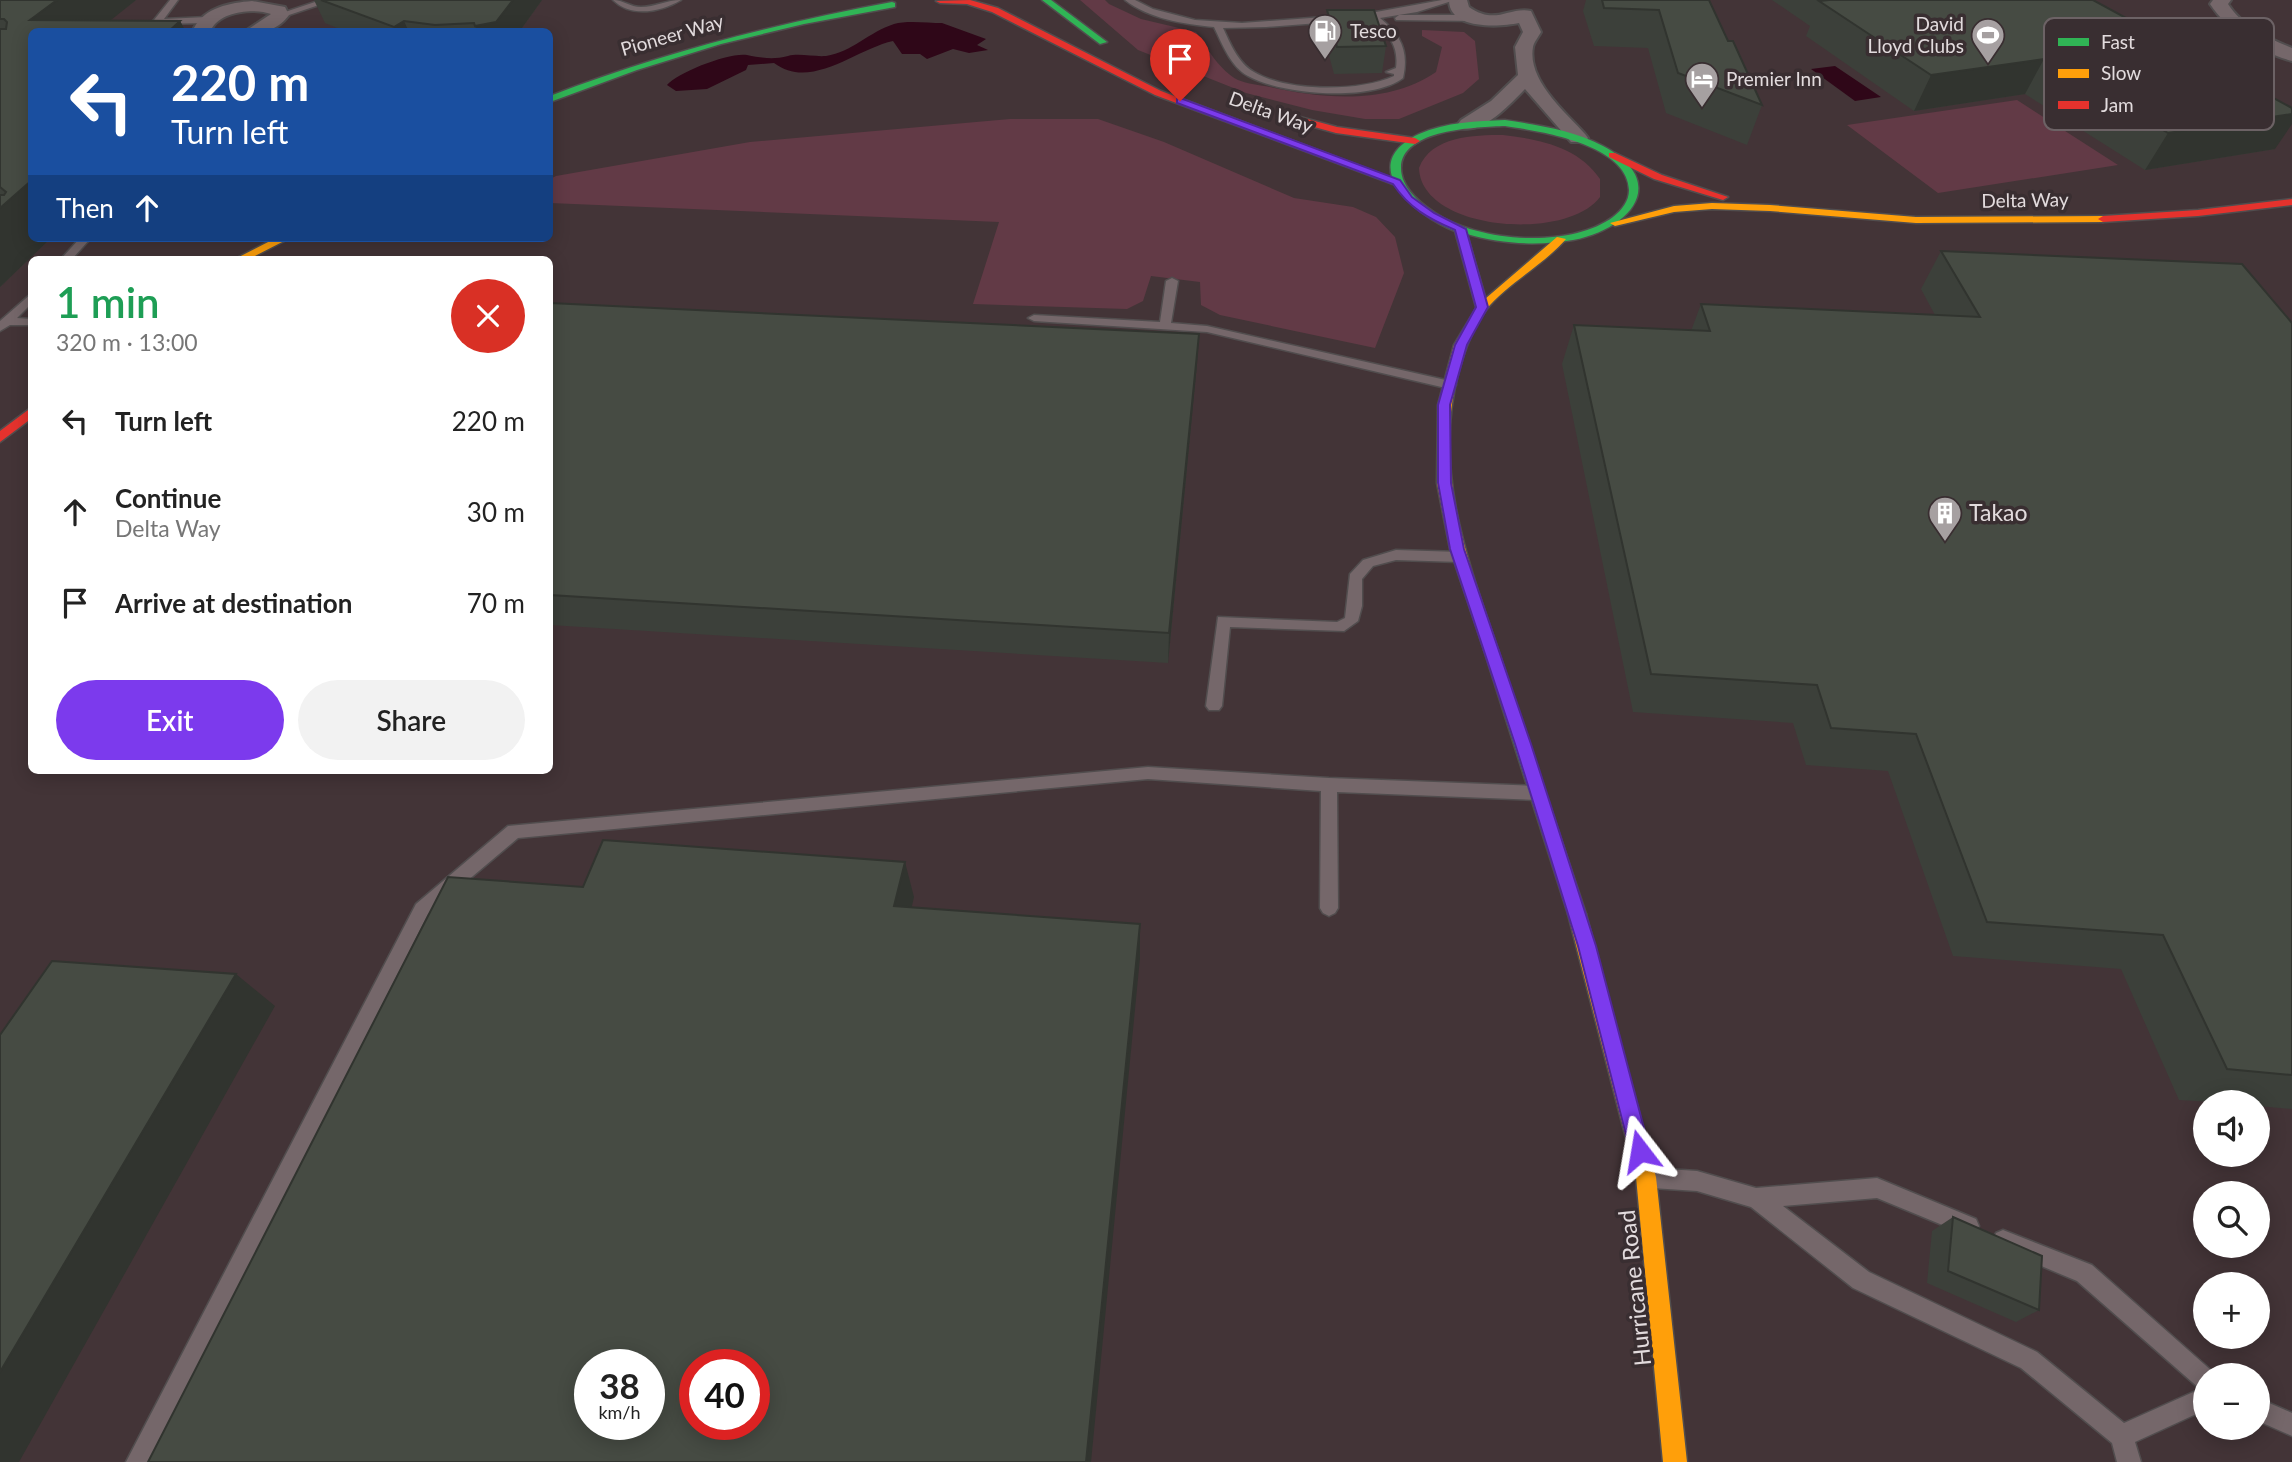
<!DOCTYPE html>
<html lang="en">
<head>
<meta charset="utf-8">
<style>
	:root { --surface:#fff; --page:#f2f2f2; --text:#222; --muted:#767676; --accent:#7c3aed }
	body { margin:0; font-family:Lato,sans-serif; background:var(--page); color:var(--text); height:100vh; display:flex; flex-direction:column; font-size:26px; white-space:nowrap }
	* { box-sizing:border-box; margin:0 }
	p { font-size:23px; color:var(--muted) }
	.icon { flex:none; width:38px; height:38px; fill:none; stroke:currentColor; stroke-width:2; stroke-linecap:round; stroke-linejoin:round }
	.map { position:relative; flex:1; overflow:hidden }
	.sheet { position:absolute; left:28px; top:256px; width:525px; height:518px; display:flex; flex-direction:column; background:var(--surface); border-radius:10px; box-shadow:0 4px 18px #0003 }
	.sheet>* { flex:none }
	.top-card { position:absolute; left:28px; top:28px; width:525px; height:214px; border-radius:10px; box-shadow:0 4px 18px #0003; background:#1a4fa0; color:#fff; overflow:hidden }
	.controls { position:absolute; left:2193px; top:1090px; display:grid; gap:14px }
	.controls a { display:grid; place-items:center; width:77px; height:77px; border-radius:50%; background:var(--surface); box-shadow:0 4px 18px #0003; font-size:35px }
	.speed { position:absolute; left:574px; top:1349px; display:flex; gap:14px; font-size:35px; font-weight:700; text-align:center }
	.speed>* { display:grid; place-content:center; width:91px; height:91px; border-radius:50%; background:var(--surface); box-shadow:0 4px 18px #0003; line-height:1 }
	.speed small { font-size:18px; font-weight:400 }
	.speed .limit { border:10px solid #d22; background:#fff; color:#111 }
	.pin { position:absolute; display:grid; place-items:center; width:60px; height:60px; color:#fff; margin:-72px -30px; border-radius:50% 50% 50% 0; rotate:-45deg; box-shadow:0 0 7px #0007 }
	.pin .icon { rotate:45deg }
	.me { position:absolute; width:77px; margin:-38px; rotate:346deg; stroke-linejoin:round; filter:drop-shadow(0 0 5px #0008) }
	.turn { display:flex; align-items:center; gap:24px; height:147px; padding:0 28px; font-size:32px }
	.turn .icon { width:91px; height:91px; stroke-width:2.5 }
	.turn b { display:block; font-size:49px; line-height:60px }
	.then { display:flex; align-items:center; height:66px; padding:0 28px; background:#0003; gap:14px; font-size:26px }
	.round { display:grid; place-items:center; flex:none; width:74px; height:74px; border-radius:37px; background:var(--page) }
	.summary { display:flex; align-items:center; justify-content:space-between; height:119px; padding:0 28px }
	h1 { font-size:42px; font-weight:600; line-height:52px; color:#1e9e55 }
	.cta { display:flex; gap:14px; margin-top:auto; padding:14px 28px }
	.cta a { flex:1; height:80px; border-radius:42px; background:var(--accent); color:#fff; font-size:28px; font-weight:600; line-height:80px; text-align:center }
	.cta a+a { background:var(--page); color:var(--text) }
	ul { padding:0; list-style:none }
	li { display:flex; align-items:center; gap:21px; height:91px; padding:0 28px }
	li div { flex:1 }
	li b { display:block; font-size:26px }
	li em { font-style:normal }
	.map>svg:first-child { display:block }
	.built { fill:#433437; fill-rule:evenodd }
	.green { fill:#623a46 }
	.water { fill:#2f0718 }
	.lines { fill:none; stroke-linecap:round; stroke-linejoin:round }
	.lane-casing { stroke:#514d4e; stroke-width:3 }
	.street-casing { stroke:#514d4e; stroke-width:4 }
	.fast-casing { stroke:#514d4e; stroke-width:3 }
	.slow-casing { stroke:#514d4e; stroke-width:3 }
	.jam-casing { stroke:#514d4e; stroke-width:3 }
	.lane { fill:#75676a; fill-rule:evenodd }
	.street { fill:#75676a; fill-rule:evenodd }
	.fast { fill:#30b455; fill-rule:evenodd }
	.slow { fill:#ff9f0a; fill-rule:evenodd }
	.jam { fill:#e5322d; fill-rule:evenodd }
	.wall { fill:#3c403a }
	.shaded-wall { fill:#31342f }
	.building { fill:#464b43; stroke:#31342f; stroke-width:2; fill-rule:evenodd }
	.route { fill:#7c3aed; stroke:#51269a; stroke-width:2 }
	.labels { text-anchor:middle; stroke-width:7; stroke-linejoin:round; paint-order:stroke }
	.far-poi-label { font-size:19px; fill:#e2dbdd; stroke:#392e31; text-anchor:start }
	.far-street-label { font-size:19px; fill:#e2dbdd; stroke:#392e31 }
	.poi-label { font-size:23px; fill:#e2dbdd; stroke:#392e31; text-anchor:start }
	.street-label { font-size:23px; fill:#e2dbdd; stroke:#392e31 }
	.key { fill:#392e31; stroke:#6c6265; stroke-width:2 }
	.key-label { font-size:19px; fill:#e2dbdd }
</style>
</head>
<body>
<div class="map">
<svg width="2292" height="1462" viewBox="0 0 2292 1462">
	<rect width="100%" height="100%" fill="#363132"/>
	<!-- built -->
	<path class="built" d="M 0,0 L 2292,0 L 2292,1462 L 0,1462 ZM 32,32 L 550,32 L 550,238 L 32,238 ZM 32,259 L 550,259 L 550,770 L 32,770 ZM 2205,1102 L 2258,1102 L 2258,1155 L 2205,1155 ZM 2205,1194 L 2258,1194 L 2258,1246 L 2205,1246 ZM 2205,1284 L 2258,1284 L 2258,1337 L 2205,1337 ZM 590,1365 L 649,1365 L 649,1424 L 590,1424 ZM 695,1365 L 754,1365 L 754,1424 L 695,1424 ZM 2205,1376 L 2258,1376 L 2258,1428 L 2205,1428 Z"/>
	<!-- green -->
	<path class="green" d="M 1080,0 L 1105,0 L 1109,4 L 1141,19 L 1196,32 C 1207,48 1220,71 1238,80 C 1247,84 1260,85 1270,87 C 1324,99 1388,105 1436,72 L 1442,47 L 1422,36 L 1422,30 L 1464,32 L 1475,41 L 1479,79 L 1463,93 L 1399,119 L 1365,119 L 1312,110 L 1246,93 L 1138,50 Z
		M 2017,100 L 2118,165 L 1938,193 L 1847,125 Z
		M 1010,119 L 1098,119 L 1164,142 L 1294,198 L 1353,207 L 1376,217 L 1395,237 L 1404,273 L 1375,348 L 1220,315 L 1201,305 L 1200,282 L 1151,276 L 1143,301 L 1127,309 L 973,304 L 999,222 L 550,203 L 550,179 L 556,176 L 750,142 Z
		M 1503,135 C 1539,139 1579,147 1600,179 L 1600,197 C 1567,242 1421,231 1419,168 C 1431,136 1474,135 1503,135 Z"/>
	<!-- water -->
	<path class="water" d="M 942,23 L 986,39 L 977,45 L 988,50 L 969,53 L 953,49 L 927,59 L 920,54 L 902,54 L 893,41 C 856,49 811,91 774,63 L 748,65 L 746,70 L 707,89 L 676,91 L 667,85 C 678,72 730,52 747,55 C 762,58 773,60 788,56 C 799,53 814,57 826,56 C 852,52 869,32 894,24 C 907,20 928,23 942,23 Z
		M 1835,66 L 1881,97 L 1855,101 L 1811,69 Z"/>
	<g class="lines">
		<defs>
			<path id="lane" d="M 170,0 L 178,0 L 164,19 L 207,17 L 211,20 L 207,23 L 159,24 L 149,32 L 138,32 L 154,20 Z
				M 321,0 L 334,0 L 283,17 L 276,15 Z
				M 613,0 C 623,0 630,7 641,7 C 655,7 667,0 681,0 C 661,12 631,18 613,0 Z
				M 1125,0 L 1135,0 L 1153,9 L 1195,20 L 1242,23 L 1365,14 L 1442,0 L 1455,0 L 1417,12 L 1380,18 C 1401,35 1409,51 1403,78 C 1372,102 1281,95 1248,76 C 1231,67 1222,44 1214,27 C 1184,24 1149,19 1125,0 ZM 1371,19 C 1388,33 1399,45 1396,68 L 1386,72 L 1394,74 L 1394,76 C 1359,92 1287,92 1254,72 C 1238,63 1230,43 1223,28 L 1266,27 Z
				M 1399,15 L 1476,15 L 1480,18 L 1476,21 L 1396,20 L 1395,18 Z
				M 2279,46 L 2282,47 L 2282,51 L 2243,59 L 2239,56 Z
				M 80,238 L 91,238 L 72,259 L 61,259 Z
				M 1172,278 L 1178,281 L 1171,323 L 1207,326 L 1450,381 L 1456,385 L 1450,389 L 1207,332 L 1034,321 L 1028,318 L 1034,315 L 1160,322 L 1166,281 Z
				M 32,293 L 32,303 L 17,318 L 32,319 L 32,325 L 10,325 L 0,331 L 0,321 Z
				M 1396,550 L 1460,552 L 1467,557 L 1460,562 L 1396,560 L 1373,566 L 1362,579 L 1362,606 L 1358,621 L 1344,631 L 1230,627 L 1222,706 L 1219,710 L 1209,710 L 1206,706 L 1218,617 L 1337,622 L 1345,618 L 1350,574 L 1363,560 Z
				M 1148,767 L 1329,778 L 1537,786 L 1543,788 L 1545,793 L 1543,798 L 1537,800 L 1337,792 L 1338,908 L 1335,913 L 1329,916 L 1323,913 L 1320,908 L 1321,791 L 1148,779 L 518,838 L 428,914 L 150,1462 L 126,1462 L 416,904 L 508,826 Z
				M 1652,1168 L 1697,1171 L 1756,1188 L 1877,1178 L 1976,1219 L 1979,1226 L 1976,1233 L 1969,1236 L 1877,1198 L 1783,1206 L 1869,1272 L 2037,1352 L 2124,1423 L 2200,1389 L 2077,1281 L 1996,1247 L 1993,1240 L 1996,1233 L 2003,1230 L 2092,1265 L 2213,1372 L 2214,1376 L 2205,1376 L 2205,1410 L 2135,1442 L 2141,1462 L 2117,1462 L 2112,1443 L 2021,1368 L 1853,1288 L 1751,1207 L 1697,1191 L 1652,1188 L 1645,1185 L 1642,1178 L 1645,1171 Z
				M 2258,1398 L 2292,1413 L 2292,1436 L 2258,1421 Z"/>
			<path id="street" d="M 1449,0 L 1467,0 L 1469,7 C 1496,26 1509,6 1531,11 L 1541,32 C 1539,36 1534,42 1533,47 C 1527,80 1565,112 1585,134 L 1588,138 L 1585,142 L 1571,142 L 1525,89 C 1510,104 1484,134 1461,128 L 1458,124 L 1461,120 L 1491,101 L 1518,75 L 1515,47 L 1523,32 L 1519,23 C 1499,27 1449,30 1449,0 Z
				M 2213,0 L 2231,0 L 2228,4 C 2243,27 2268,38 2292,48 L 2292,61 C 2259,52 2229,32 2210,4 Z
				M 252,1 L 285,7 L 289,15 C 276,32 264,32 244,32 L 271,14 C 255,8 222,11 212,28 L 215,32 L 196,32 L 194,28 C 205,7 230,3 252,1 Z"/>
			<path id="fast" d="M 1042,0 L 1051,0 L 1107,42 L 1100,44 Z
				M 892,2 L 895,3 L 895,7 L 804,24 L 721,44 L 637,70 L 550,102 L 550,96 C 661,53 775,24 892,2 Z
				M 1505,120 C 1538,125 1573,130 1603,146 C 1671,182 1630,229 1573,240 C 1538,246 1501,244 1467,234 L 1488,307 L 1482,310 L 1476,307 L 1455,231 C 1415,215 1354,165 1419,134 C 1446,122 1477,121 1505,120 ZM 1505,126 C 1539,131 1628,144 1629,190 C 1629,201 1622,210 1613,217 C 1570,249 1478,242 1435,213 C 1420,203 1401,188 1401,168 C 1401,129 1477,127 1505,126 Z
				M 1491,645 L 1498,650 L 1586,914 L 1583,919 L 1577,922 L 1571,919 L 1568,914 L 1484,650 Z"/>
			<path id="slow" d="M 1712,203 L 1770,205 L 1916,217 L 2103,216 L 2108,219 L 2103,222 L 1916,223 L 1770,211 L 1712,209 L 1674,212 L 1615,226 L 1610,223 L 1674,206 Z
				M 1557,237 L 1566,239 C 1545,264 1505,285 1486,310 C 1472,329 1464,351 1458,374 C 1433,470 1467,559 1498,650 L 1491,655 L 1484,650 L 1450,549 L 1437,483 L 1438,405 L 1454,345 L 1478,305 Z
				M 276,238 L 290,238 L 249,259 L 235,259 Z
				M 1577,906 L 1583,909 L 1586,914 L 1656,1177 L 1687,1462 L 1663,1462 L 1636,1177 L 1568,914 L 1571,909 Z"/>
			<path id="jam" d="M 970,0 L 998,8 L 1161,91 L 1402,182 L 1393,184 L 1155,95 L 992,12 L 967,4 L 940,3 L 936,1 Z
				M 1285,113 L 1337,127 L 1415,138 L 1420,141 L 1415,144 L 1336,133 L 1282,118 L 1282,114 Z
				M 1609,153 L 1615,153 L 1662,175 L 1728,197 L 1723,200 L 1654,179 L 1609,157 Z
				M 2292,199 L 2292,205 L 2198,216 L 2103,222 L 2098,219 L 2103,216 L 2198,210 Z
				M 32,407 L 32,418 L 0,442 L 0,431 Z"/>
		</defs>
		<!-- lane casing -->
		<use href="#lane" class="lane-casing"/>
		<!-- street casing -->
		<use href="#street" class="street-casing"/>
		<!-- fast casing -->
		<use href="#fast" class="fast-casing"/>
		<!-- slow casing -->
		<use href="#slow" class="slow-casing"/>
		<!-- jam casing -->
		<use href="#jam" class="jam-casing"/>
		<!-- lane -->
		<use href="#lane" class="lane"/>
		<!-- street -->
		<use href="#street" class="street"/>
		<!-- fast -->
		<use href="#fast" class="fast"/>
		<!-- slow -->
		<use href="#slow" class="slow"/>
		<!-- jam -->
		<use href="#jam" class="jam"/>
	</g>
	<!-- wall -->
	<path class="wall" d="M 0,0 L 136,0 L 110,20 L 180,21 L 186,32 L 32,32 L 32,238 L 51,238 L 0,287 Z
		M 314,0 L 542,0 L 519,32 L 347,32 L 325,23 Z
		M 1586,0 L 1709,0 L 1728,41 L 1762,105 L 1747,145 L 1666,113 L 1648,48 L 1594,46 L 1583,11 Z
		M 1772,0 L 2093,0 L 2275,149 L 2145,170 L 2025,94 L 1914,111 L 1806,36 L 1810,26 Z
		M 1327,10 L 1386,46 L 1382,73 L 1334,74 L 1324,37 Z
		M 1941,251 L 2292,323 L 2292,1109 L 2258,1106 L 2258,1102 L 2213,1102 L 2179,1100 L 2121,969 L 1953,956 L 1888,771 L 1806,765 L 1793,723 L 1633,712 L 1562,364 L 1574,325 L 1691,331 L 1701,304 L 1935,315 L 1921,289 Z
		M 550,303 L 1197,364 L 1168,663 L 550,625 Z
		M 1953,1217 L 2039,1310 L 2016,1322 L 1927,1283 L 1932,1231 Z"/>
	<!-- shaded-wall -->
	<path class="shaded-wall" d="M 57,0 L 136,0 L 96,32 L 30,20 Z
		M 513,0 L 542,0 L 519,32 L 477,32 L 475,26 Z
		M 180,21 L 186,32 L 168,32 Z
		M 404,21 L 409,32 L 396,32 L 394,27 Z
		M 2044,59 L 2025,94 L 1914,111 L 1931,75 Z
		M 2292,114 L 2292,124 L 2275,149 L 2145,170 L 2168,133 Z
		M 32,180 L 32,238 L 51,238 L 0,287 L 0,208 Z
		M 1199,334 L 1197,364 L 1168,663 L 1169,633 Z
		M 905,862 L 914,897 L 904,941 L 894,906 Z
		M 1140,924 L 1140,958 L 1091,1462 L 1086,1462 Z
		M 236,974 L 275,1006 L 19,1462 L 0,1462 L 0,1372 Z"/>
	<!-- building -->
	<path class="building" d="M 0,0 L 57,0 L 30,20 L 180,21 L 168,32 L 32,32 L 32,180 L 0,208 L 0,195 L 4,195 L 6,192 L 0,187 L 0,29 L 6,29 L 7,22 L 4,19 L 0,19 Z
		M 321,0 L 513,0 L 496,22 L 475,26 L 474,23 L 435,25 L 404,21 L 394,27 Z
		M 1602,0 L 1709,0 L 1728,41 L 1733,41 L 1762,105 L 1678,73 L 1659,10 L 1604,8 Z
		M 1829,0 L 2093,0 L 2292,108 L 2292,114 L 2168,133 L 2044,59 L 1931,75 L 1819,1 Z
		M 1327,10 L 1374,10 L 1386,46 L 1337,47 Z
		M 1941,251 L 2242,264 L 2292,323 L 2292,1075 L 2227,1069 L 2163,935 L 1987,922 L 1916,734 L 1831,728 L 1817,685 L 1651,674 L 1574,325 L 1710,331 L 1701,304 L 1980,317 Z
		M 550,303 L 1199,334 L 1169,633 L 550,595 Z
		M 603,840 L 905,862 L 894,906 L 1140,924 L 1086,1462 L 148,1462 L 448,877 L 583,887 ZM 590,1365 L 649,1365 L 649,1424 L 590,1424 ZM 695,1365 L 754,1365 L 754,1424 L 695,1424 Z
		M 52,961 L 236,974 L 0,1372 L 0,1035 Z
		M 1953,1217 L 2042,1256 L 2039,1310 L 1948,1271 Z"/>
	<!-- route -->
	<path class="route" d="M 1177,99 L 1183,99 L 1400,180 L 1412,197 L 1434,213 L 1466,229 L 1488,307 L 1467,345 L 1450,405 L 1451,483 L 1464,549 L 1531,744 L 1596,946 L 1650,1151 L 1647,1158 L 1640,1161 L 1633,1158 L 1630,1151 L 1578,946 L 1515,744 L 1450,549 L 1438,483 L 1438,405 L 1455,345 L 1476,307 L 1455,230 C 1429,219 1409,208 1393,184 L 1177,103 Z"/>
	<!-- icons -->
	<defs>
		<symbol id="fuel-pin" viewBox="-11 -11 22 30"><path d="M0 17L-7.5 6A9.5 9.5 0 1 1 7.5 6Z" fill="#a6a0a1" stroke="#392e31"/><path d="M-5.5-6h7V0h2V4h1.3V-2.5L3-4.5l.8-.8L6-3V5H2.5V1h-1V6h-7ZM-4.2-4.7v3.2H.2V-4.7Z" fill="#fff"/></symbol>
		<symbol id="stadium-pin" viewBox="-11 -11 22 30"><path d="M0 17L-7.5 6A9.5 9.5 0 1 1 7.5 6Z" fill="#a6a0a1" stroke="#392e31"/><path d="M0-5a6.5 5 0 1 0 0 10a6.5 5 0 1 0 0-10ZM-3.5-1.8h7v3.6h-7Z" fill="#fff"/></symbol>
		<symbol id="hotel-pin" viewBox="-11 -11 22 30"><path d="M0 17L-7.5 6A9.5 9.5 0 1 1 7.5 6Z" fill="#a6a0a1" stroke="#392e31"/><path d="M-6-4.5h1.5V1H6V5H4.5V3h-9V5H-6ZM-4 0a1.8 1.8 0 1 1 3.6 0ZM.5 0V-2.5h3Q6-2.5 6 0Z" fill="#fff"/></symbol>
		<symbol id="building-pin" viewBox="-11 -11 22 30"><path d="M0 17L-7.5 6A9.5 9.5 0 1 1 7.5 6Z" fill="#a6a0a1" stroke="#392e31"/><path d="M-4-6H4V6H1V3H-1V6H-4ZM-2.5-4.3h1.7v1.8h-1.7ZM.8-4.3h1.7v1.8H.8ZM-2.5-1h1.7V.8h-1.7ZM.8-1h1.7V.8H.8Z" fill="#fff"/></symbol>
	</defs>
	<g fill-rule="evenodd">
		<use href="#fuel-pin" x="1306" y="12" width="38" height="52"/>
		<use href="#stadium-pin" x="1969" y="16" width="38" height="52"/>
		<use href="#hotel-pin" x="1683" y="60" width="38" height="52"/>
		<use href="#building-pin" x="1926" y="494" width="38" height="52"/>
	</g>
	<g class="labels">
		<!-- far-poi labels -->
		<g class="far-poi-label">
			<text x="1964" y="31" text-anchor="end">David<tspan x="1964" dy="22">Lloyd Clubs</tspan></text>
			<text x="1350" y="38">Tesco</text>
			<text x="1726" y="86">Premier Inn</text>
		</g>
		<!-- far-street labels -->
		<g class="far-street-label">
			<text transform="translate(672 35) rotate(-16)" y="7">Pioneer Way</text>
			<text transform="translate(1271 112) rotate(20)" y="7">Delta Way</text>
			<text transform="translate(2025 200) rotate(-1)" y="7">Delta Way</text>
		</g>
		<!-- poi labels -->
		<g class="poi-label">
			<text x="1969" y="521">Takao</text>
		</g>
		<!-- street labels -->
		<g class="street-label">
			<text transform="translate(1635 1288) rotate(-96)" y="8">Hurricane Road</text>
		</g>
	</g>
	<!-- legend -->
	<rect x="2044" y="18" width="230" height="112" rx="10" class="key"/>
	<rect x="2058" y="38" width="31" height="8" fill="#30b455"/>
	<rect x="2058" y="69" width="31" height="9" fill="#ff9f0a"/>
	<rect x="2058" y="101" width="31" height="8" fill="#e5322d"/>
	<g class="key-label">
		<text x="2101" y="49">Fast</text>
		<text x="2101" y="80">Slow</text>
		<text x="2101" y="112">Jam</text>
	</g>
</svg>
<div class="controls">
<a><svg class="icon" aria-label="sound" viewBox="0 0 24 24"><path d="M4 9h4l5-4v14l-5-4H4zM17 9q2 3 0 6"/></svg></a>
<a><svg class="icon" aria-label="search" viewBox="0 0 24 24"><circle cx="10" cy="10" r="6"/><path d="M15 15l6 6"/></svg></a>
<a>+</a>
<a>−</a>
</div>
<div class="speed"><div>38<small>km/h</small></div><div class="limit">40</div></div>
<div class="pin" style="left:1180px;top:101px;background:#d93025"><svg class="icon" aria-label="arrive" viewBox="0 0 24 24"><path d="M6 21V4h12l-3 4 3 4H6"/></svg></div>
<svg class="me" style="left:1640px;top:1151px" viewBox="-20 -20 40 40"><path d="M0-17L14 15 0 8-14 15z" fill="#7c3aed" stroke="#fff" stroke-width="4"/></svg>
<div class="top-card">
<div class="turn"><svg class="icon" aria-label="left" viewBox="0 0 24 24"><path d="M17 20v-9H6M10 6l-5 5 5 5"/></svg><div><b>220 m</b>Turn left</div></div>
<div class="then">Then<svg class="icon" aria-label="ahead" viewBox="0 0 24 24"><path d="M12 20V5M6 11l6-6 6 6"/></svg></div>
</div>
<section class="sheet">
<div class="summary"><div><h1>1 min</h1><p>320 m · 13:00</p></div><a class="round" style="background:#d93025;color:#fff"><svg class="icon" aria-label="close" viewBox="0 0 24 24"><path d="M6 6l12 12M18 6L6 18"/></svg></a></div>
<ul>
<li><svg class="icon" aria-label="left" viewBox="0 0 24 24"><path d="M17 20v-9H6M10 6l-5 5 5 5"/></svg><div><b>Turn left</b></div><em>220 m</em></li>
<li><svg class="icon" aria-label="ahead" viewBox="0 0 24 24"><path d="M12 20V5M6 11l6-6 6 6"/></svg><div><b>Continue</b><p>Delta Way</p></div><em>30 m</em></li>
<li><svg class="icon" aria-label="arrive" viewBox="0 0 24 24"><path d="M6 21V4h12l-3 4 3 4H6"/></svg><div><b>Arrive at destination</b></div><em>70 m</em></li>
</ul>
<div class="cta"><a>Exit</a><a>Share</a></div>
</section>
</div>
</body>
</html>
